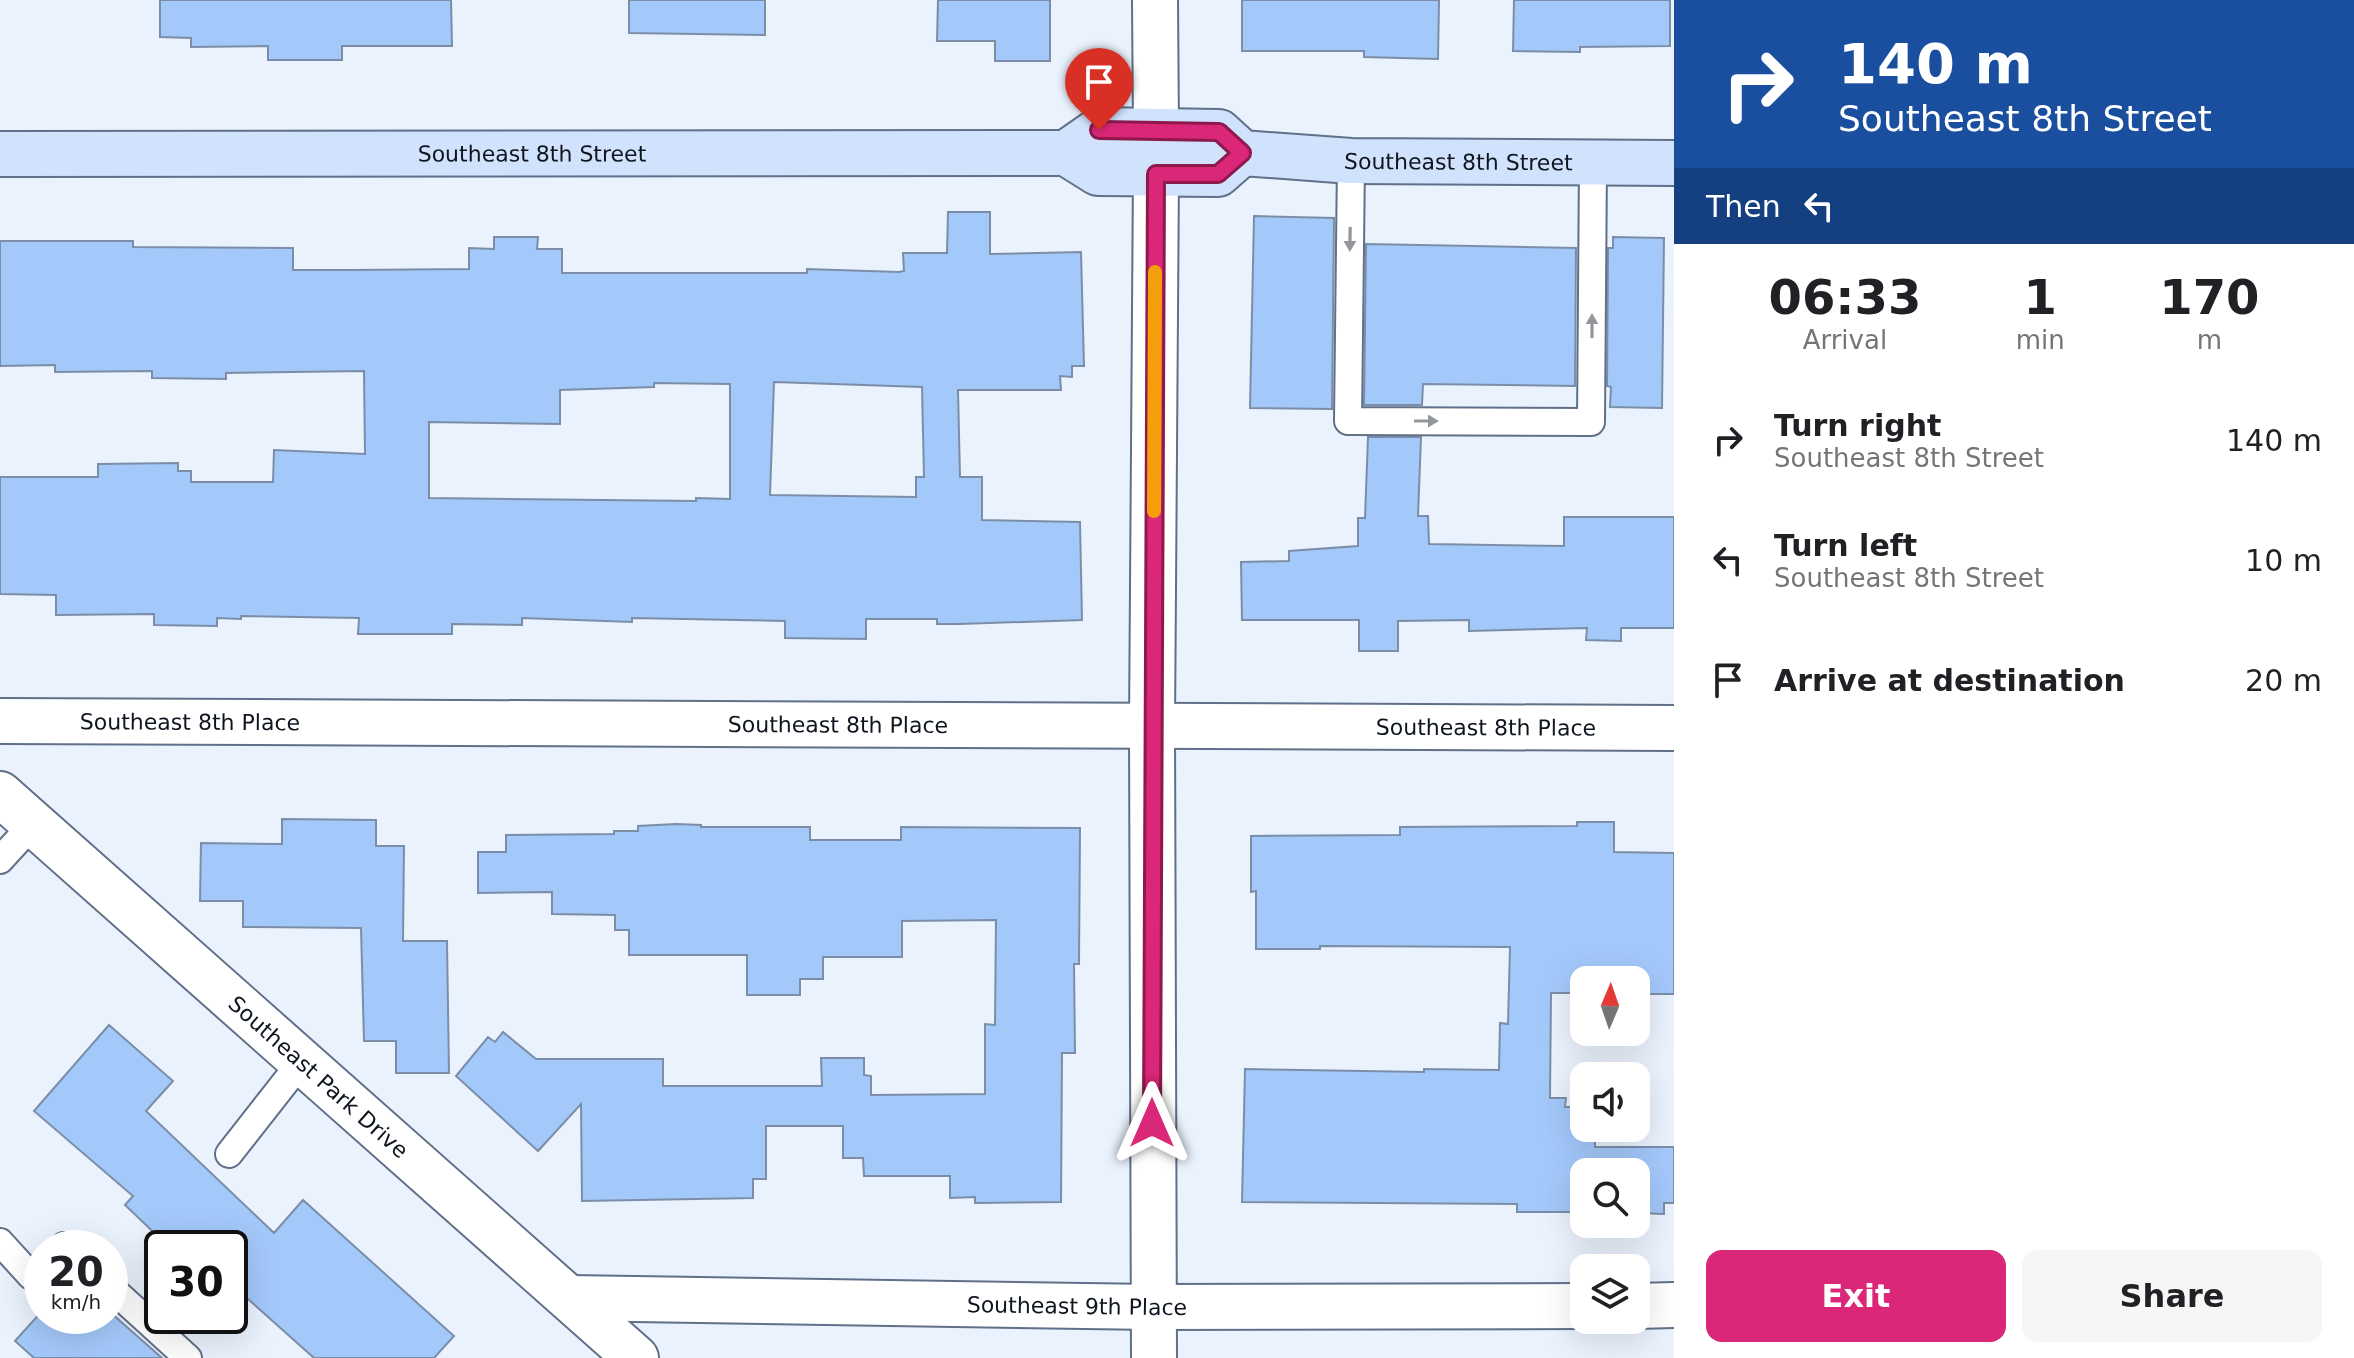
<!DOCTYPE html>
<html lang="en">
<head>
<meta charset="utf-8">
<style>
	:root { --surface:#fff; --page:#f6f6f6; --text:#202124; --muted:#757577; --accent:#db2777 }
	body { margin:0; font-family:"DejaVu Sans",sans-serif; background:var(--page); color:var(--text); height:100vh; display:flex; flex-direction:column; font-size:30px; white-space:nowrap }
	* { box-sizing:border-box; margin:0 }
	p { font-size:26px; color:var(--muted) }
	.icon { flex:none; width:44px; height:44px; fill:none; stroke:currentColor; stroke-width:2; stroke-linecap:round; stroke-linejoin:round }
	.map { position:relative; flex:1; overflow:hidden }
	.drawer { display:flex; flex-direction:column; background:var(--surface); width:680px }
	.drawer>* { flex:none }
	.hud { background:#1a4fa0; color:#fff; overflow:hidden }
	.needle { width:52px; rotate:2deg }
	.tools { position:absolute; left:1570px; top:966px; display:grid; gap:16px }
	.tools a { display:grid; place-items:center; width:80px; height:80px; border-radius:16px; background:var(--surface); box-shadow:0 8px 32px #0002; font-size:40px }
	.speed { position:absolute; left:24px; top:1230px; display:flex; gap:16px; font-size:40px; font-weight:700; text-align:center }
	.speed>* { display:grid; place-content:center; width:104px; height:104px; border-radius:50%; background:var(--surface); box-shadow:0 8px 32px #0002; line-height:1 }
	.speed small { font-size:20px; font-weight:400 }
	.speed .limit { border:4px solid #111; border-radius:12px; background:#fff; color:#111 }
	.pin { position:absolute; display:grid; place-items:center; width:68px; height:68px; color:#fff; margin:-82px -34px; border-radius:50% 50% 50% 0; rotate:-45deg; box-shadow:0 0 8px #0007 }
	.pin .icon { rotate:45deg }
	.me { position:absolute; width:88px; margin:-44px; rotate:0deg; stroke-linejoin:round; filter:drop-shadow(0 0 6px #0008) }
	.turn { display:flex; align-items:center; gap:28px; height:168px; padding:0 32px; font-size:36px }
	.turn .icon { width:104px; height:104px; stroke-width:2.5 }
	.turn b { display:block; font-size:56px; line-height:68px }
	.then { display:flex; align-items:center; height:76px; padding:0 32px; background:#0003; gap:16px; font-size:30px }
	.eta { display:flex; justify-content:space-evenly; align-items:center; height:136px; text-align:center }
	.eta b { font-size:48px; font-weight:600; line-height:56px }
	.button { display:flex; gap:16px; margin-top:auto; padding:16px 32px }
	.button a { flex:1; height:92px; border-radius:16px; background:var(--accent); color:#fff; font-size:32px; font-weight:600; line-height:92px; text-align:center }
	.button a+a { background:var(--page); color:var(--text) }
	ul { padding:0; list-style:none }
	li { display:flex; align-items:center; gap:24px; height:120px; padding:0 32px }
	li div { flex:1 }
	li b { display:block; font-size:30px }
	li em { font-style:normal }
	main { display:flex; flex:1; min-height:0 }
	.map>svg:first-child { display:block }
	.building { fill:#a3c8fa; stroke:#7c8ea7; stroke-width:2; fill-rule:evenodd }
	.lines { fill:none; stroke-linecap:round; stroke-linejoin:round }
	.lane-casing { stroke:#5f7088; stroke-width:30 }
	.street-casing { stroke:#5f7088; stroke-width:48 }
	.secondary-casing { stroke:#5f7088; stroke-width:48 }
	.lane { stroke:#fff; stroke-width:26 }
	.street { stroke:#fff; stroke-width:44 }
	.secondary { stroke:#d0e2fc; stroke-width:44 }
	.oneway { fill:#93969a }
	.route-casing { stroke:#8e194d; stroke-width:20 }
	.route { stroke:#db2777; stroke-width:14 }
	.slow { stroke:#f59e0b; stroke-width:14 }
	.labels { text-anchor:middle; stroke-width:7; stroke-linejoin:round; paint-order:stroke }
	.street-label { font-size:22px; fill:#0f151f; stroke:#fff }
</style>
</head>
<body>
<main>
<div class="map">
<svg width="1674" height="1358" viewBox="0 0 1674 1358">
	<rect width="100%" height="100%" fill="#eaf2fd"/>
	<!-- building -->
	<path class="building" d="M 160,0 L 451,0 L 452,46 L 342,46 L 342,60 L 268,60 L 268,46 L 191,47 L 191,38 L 160,37 Z
		M 629,0 L 765,0 L 765,35 L 629,33 Z
		M 938,0 L 1050,0 L 1050,61 L 995,61 L 995,41 L 937,41 Z
		M 1242,0 L 1439,0 L 1438,59 L 1364,57 L 1364,51 L 1242,51 Z
		M 1514,0 L 1670,0 L 1670,46 L 1580,47 L 1580,52 L 1513,51 Z
		M 948,212 L 990,212 L 990,254 L 1081,252 L 1084,366 L 1072,366 L 1072,377 L 1060,376 L 1061,390 L 958,390 L 960,477 L 982,477 L 982,520 L 1080,522 L 1082,620 L 959,624 L 937,624 L 937,619 L 866,619 L 866,639 L 785,638 L 785,621 L 632,618 L 632,622 L 522,618 L 522,625 L 452,624 L 452,634 L 358,634 L 359,618 L 241,616 L 241,619 L 217,618 L 217,626 L 154,625 L 154,614 L 56,615 L 56,595 L 0,594 L 0,477 L 98,477 L 98,464 L 178,463 L 178,471 L 191,471 L 191,482 L 273,482 L 274,450 L 365,454 L 364,371 L 226,373 L 226,379 L 152,378 L 152,371 L 55,372 L 55,365 L 0,366 L 0,241 L 133,241 L 133,247 L 293,248 L 293,270 L 351,270 L 469,269 L 469,248 L 494,249 L 494,237 L 538,237 L 537,249 L 562,249 L 562,273 L 807,273 L 807,269 L 899,272 L 904,271 L 903,253 L 947,253 ZM 774,382 L 922,387 L 924,477 L 916,477 L 916,497 L 770,495 ZM 654,383 L 730,384 L 730,499 L 696,498 L 696,501 L 429,498 L 429,422 L 560,424 L 560,390 L 654,387 Z
		M 1254,216 L 1334,218 L 1332,409 L 1250,408 Z
		M 1613,237 L 1664,238 L 1662,408 L 1610,407 L 1611,387 L 1607,386 L 1608,248 L 1613,248 Z
		M 1366,244 L 1576,248 L 1575,386 L 1423,384 L 1422,405 L 1364,405 Z
		M 1368,437 L 1421,437 L 1418,516 L 1428,516 L 1429,544 L 1564,546 L 1564,517 L 1674,517 L 1674,628 L 1621,628 L 1621,641 L 1586,640 L 1587,628 L 1469,631 L 1469,620 L 1398,621 L 1398,651 L 1359,651 L 1359,620 L 1242,620 L 1241,562 L 1289,561 L 1289,551 L 1358,546 L 1358,518 L 1365,518 Z
		M 282,819 L 376,820 L 376,846 L 404,846 L 403,941 L 447,941 L 449,1073 L 396,1073 L 396,1041 L 364,1041 L 361,928 L 243,927 L 243,901 L 200,901 L 201,843 L 282,844 Z
		M 1577,822 L 1614,822 L 1614,852 L 1674,853 L 1674,994 L 1636,994 L 1636,980 L 1584,980 L 1584,993 L 1551,993 L 1550,1098 L 1566,1098 L 1565,1107 L 1584,1107 L 1584,1128 L 1595,1128 L 1595,1147 L 1674,1147 L 1674,1203 L 1664,1203 L 1664,1214 L 1636,1213 L 1636,1172 L 1584,1172 L 1584,1212 L 1517,1212 L 1517,1204 L 1242,1202 L 1245,1069 L 1424,1072 L 1424,1069 L 1499,1070 L 1500,1023 L 1508,1024 L 1510,947 L 1320,946 L 1320,949 L 1256,949 L 1256,891 L 1251,892 L 1251,836 L 1400,835 L 1400,827 L 1577,826 Z
		M 676,824 L 701,825 L 701,827 L 810,827 L 810,840 L 901,840 L 901,827 L 1080,828 L 1079,964 L 1074,964 L 1075,1053 L 1062,1053 L 1061,1202 L 975,1203 L 975,1197 L 950,1198 L 950,1176 L 864,1176 L 863,1158 L 843,1158 L 843,1126 L 766,1126 L 766,1179 L 753,1179 L 753,1198 L 582,1201 L 581,1104 L 538,1151 L 456,1076 L 488,1037 L 495,1042 L 503,1032 L 536,1059 L 663,1059 L 663,1086 L 822,1086 L 821,1058 L 864,1058 L 864,1075 L 871,1076 L 871,1095 L 985,1094 L 985,1024 L 995,1025 L 996,920 L 902,921 L 902,957 L 823,957 L 823,979 L 800,979 L 800,995 L 747,995 L 747,955 L 629,955 L 629,930 L 615,930 L 615,915 L 552,914 L 552,892 L 478,893 L 478,852 L 506,852 L 506,835 L 614,834 L 614,831 L 638,831 L 638,826 Z
		M 109,1025 L 173,1081 L 146,1111 L 274,1233 L 303,1200 L 454,1336 L 434,1358 L 314,1358 L 230,1283 L 230,1248 L 170,1248 L 125,1205 L 133,1196 L 34,1111 Z
		M 42,1311 L 42,1316 L 110,1316 L 110,1312 L 162,1358 L 34,1358 L 15,1341 Z"/>
	<g class="lines">
		<defs>
			<path id="lane" d="M 1351,161 L 1348,421 L 1591,422 L 1593,163
				M 0,860 L 33,824
				M 229,1154 L 302,1061
				M 0,1242 L 31,1276 L 42,1266
				M 62,1248 L 64,1246 L 67,1248
				M 110,1287 L 188,1358"/>
			<g id="street">
				<path d="M 1155,0 L 1156,131"/>
				<path id="s1" d="M 0,721 L 1674,728"/>
				<path id="s2" d="M 0,794 L 636,1358"/>
				<path id="s3" d="M 569,1298 L 1153,1307 L 1584,1306"/>
				<path d="M 1636,1306 L 1674,1305"/>
				<path d="M 1154,1358 L 1152,725 L 1156,174"/>
			</g>
			<g id="secondary">
				<path id="s4" d="M 1066,153 L 1099,130 L 1219,132 L 1242,153 L 1351,161 L 1674,163"/>
				<path id="s5" d="M 0,154 L 1066,153 L 1098,173 L 1218,174 L 1242,153"/>
			</g>
		</defs>
		<!-- lane casing -->
		<use href="#lane" class="lane-casing"/>
		<!-- street casing -->
		<use href="#street" class="street-casing"/>
		<!-- secondary casing -->
		<use href="#secondary" class="secondary-casing"/>
		<!-- lane -->
		<use href="#lane" class="lane"/>
		<!-- street -->
		<use href="#street" class="street"/>
		<!-- secondary -->
		<use href="#secondary" class="secondary"/>
	</g>
	<!-- one-way arrows -->
	<defs><path id="oneway-solid" d="M-6-.8H1V-3.2L6.5 0L1 3.2V.8H-6Z" transform="scale(2)"/></defs>
	<g class="oneway">
		<use href="#oneway-solid" transform="translate(1350 239) rotate(91)"/>
		<use href="#oneway-solid" transform="translate(1592 326) rotate(-90)"/>
		<use href="#oneway-solid" transform="translate(1426 421)"/>
	</g>
	<g class="lines">
		<defs>
			<path id="route" d="M 1099,130 L 1219,132 L 1242,153 L 1218,174 L 1156,174 L 1152,1123"/>
		</defs>
		<!-- route casing -->
		<use href="#route" class="route-casing"/>
		<!-- route -->
		<use href="#route" class="route"/>
		<!-- slow -->
		<path class="slow" d="M 1154,511 L 1155,272"/>
	</g>
	<g class="labels">
		<!-- street labels -->
		<g class="street-label">
			<text dy="8" stroke="none"><textPath href="#s5" startOffset="532">Southeast 8th Street</textPath></text>
			<text dy="8" stroke="none"><textPath href="#s4" startOffset="408">Southeast 8th Street</textPath></text>
			<text dy="8" stroke="none"><textPath href="#s1" startOffset="190">Southeast 8th Place</textPath></text>
			<text dy="8" stroke="none"><textPath href="#s1" startOffset="838">Southeast 8th Place</textPath></text>
			<text dy="8" stroke="none"><textPath href="#s1" startOffset="1486">Southeast 8th Place</textPath></text>
			<text dy="8" stroke="none"><textPath href="#s2" startOffset="426">Southeast Park Drive</textPath></text>
			<text dy="8" stroke="none"><textPath href="#s3" startOffset="508">Southeast 9th Place</textPath></text>
		</g>
	</g>
</svg>
<div class="tools">
<a><svg class="needle" viewBox="-14 -14 28 28"><path d="M0-13l5 13h-10z" fill="#e53935"/><path d="M0 13l5-13h-10z" fill="#757577"/></svg></a>
<a><svg class="icon" aria-label="sound" viewBox="0 0 24 24"><path d="M4 9h4l5-4v14l-5-4H4zM17 9q2 3 0 6"/></svg></a>
<a><svg class="icon" aria-label="search" viewBox="0 0 24 24"><circle cx="10" cy="10" r="6"/><path d="M15 15l6 6"/></svg></a>
<a><svg class="icon" aria-label="layers" viewBox="0 0 24 24"><path d="M12 4l9 5-9 5-9-5zM3 14l9 5 9-5"/></svg></a>
</div>
<div class="speed"><div>20<small>km/h</small></div><div class="limit">30</div></div>
<div class="pin" style="left:1099px;top:130px;background:#d93025"><svg class="icon" aria-label="arrive" viewBox="0 0 24 24"><path d="M6 21V4h12l-3 4 3 4H6"/></svg></div>
<svg class="me" style="left:1152px;top:1123px" viewBox="-20 -20 40 40"><path d="M0-17L14 15 0 8-14 15z" fill="#db2777" stroke="#fff" stroke-width="4"/></svg>
</div>
<section class="drawer">
<div class="hud">
<div class="turn"><svg class="icon" aria-label="right" viewBox="0 0 24 24"><path d="M7 20v-9h11M14 6l5 5-5 5"/></svg><div><b>140 m</b>Southeast 8th Street</div></div>
<div class="then">Then<svg class="icon" aria-label="left" viewBox="0 0 24 24"><path d="M17 20v-9H6M10 6l-5 5 5 5"/></svg></div>
</div>
<div class="eta">
<div><b>06:33</b><p>Arrival</p></div>
<div><b>1</b><p>min</p></div>
<div><b>170</b><p>m</p></div>
</div>
<ul>
<li><svg class="icon" aria-label="right" viewBox="0 0 24 24"><path d="M7 20v-9h11M14 6l5 5-5 5"/></svg><div><b>Turn right</b><p>Southeast 8th Street</p></div><em>140 m</em></li>
<li><svg class="icon" aria-label="left" viewBox="0 0 24 24"><path d="M17 20v-9H6M10 6l-5 5 5 5"/></svg><div><b>Turn left</b><p>Southeast 8th Street</p></div><em>10 m</em></li>
<li><svg class="icon" aria-label="arrive" viewBox="0 0 24 24"><path d="M6 21V4h12l-3 4 3 4H6"/></svg><div><b>Arrive at destination</b></div><em>20 m</em></li>
</ul>
<div class="button"><a>Exit</a><a>Share</a></div>
</section>
</main>
</body>
</html>
